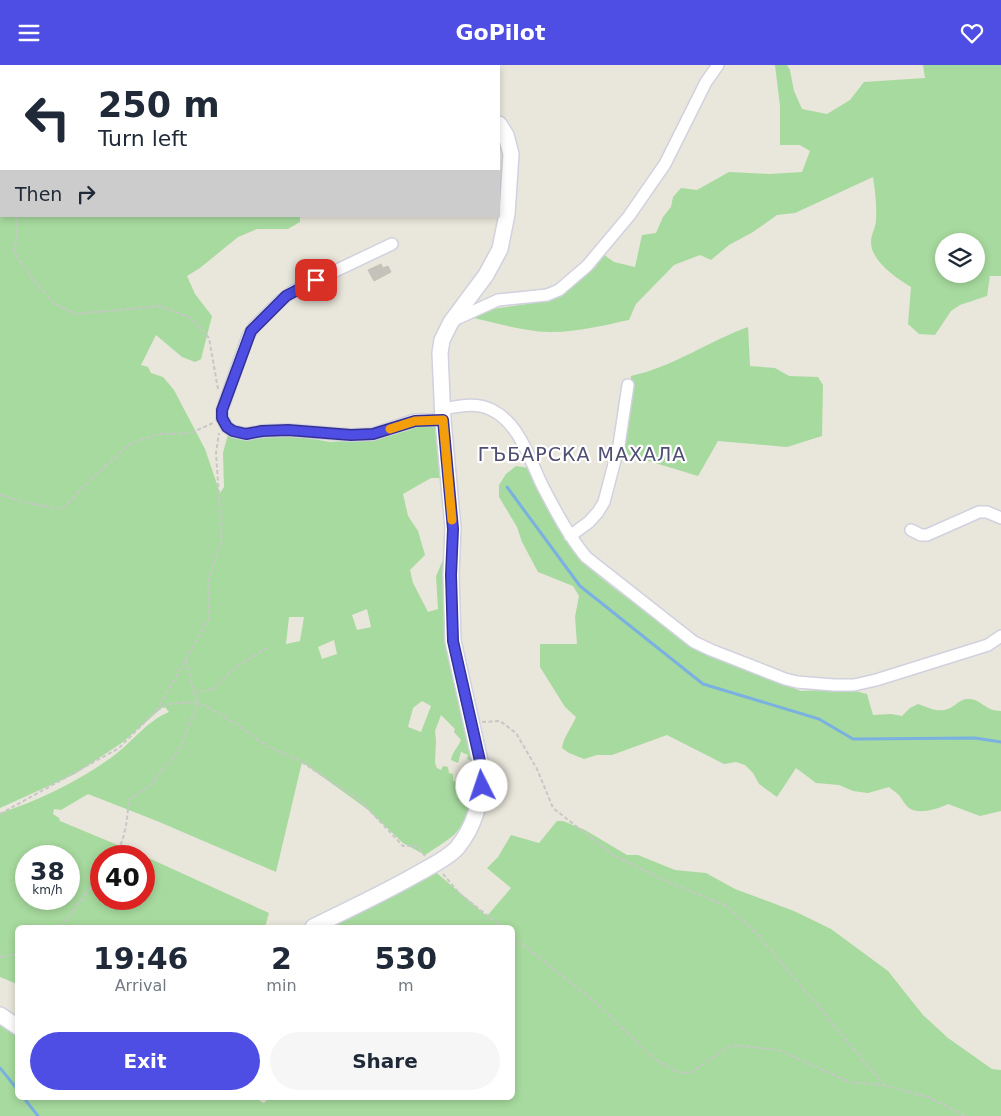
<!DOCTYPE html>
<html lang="en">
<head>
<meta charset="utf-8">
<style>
	:root { --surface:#fff; --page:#f6f6f7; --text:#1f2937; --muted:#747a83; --accent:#4e4de4 }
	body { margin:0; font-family:"DejaVu Sans",sans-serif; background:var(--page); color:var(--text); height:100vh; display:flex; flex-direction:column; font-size:19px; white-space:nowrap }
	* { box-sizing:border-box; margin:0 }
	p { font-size:16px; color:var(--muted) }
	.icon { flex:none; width:28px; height:28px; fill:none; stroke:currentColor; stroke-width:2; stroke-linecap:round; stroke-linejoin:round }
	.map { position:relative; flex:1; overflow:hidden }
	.drawer { position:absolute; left:15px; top:860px; width:500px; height:175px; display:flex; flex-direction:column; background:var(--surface); border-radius:8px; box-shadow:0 2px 8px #0003 }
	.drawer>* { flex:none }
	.top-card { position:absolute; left:0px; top:0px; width:500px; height:152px; box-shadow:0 2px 8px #0003; background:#fff; color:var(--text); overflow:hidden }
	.buttons { position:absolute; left:935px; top:168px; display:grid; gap:10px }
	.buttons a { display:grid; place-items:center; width:50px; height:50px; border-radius:50%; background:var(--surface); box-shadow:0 2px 8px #0003; font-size:25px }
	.speed { position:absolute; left:15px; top:780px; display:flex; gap:10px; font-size:25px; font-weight:700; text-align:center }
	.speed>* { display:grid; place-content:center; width:65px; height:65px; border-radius:50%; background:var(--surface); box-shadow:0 2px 8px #0003; line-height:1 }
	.speed small { font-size:12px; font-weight:400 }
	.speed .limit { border:8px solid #d22; background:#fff; color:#111 }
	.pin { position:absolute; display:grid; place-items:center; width:42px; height:42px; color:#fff; margin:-21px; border-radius:10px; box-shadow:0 2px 8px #0006 }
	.me { position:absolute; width:55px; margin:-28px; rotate:356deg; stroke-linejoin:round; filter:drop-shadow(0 0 4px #0008) }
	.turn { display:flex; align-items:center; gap:18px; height:105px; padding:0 15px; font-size:22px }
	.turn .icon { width:65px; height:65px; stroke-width:2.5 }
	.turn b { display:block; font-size:35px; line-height:42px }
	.then { display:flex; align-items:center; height:48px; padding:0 15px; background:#0003; gap:10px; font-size:19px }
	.eta { display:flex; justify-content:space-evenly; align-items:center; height:85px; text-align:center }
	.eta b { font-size:30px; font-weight:600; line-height:35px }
	.cta { display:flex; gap:10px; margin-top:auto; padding:10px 15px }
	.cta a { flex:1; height:58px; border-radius:30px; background:var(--accent); color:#fff; font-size:20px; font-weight:600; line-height:58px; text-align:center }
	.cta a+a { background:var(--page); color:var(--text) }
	header { display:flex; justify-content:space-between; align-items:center; height:65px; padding:0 15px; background:var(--accent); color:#fff; font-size:22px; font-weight:600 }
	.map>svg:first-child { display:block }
	.green { fill:#a7da9e; fill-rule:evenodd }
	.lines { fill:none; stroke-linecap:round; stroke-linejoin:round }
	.stream { stroke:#7ab1e0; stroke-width:3 }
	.building { fill:#c4c2bb; stroke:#c4c1b5 }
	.minor-casing { stroke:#d1d1df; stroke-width:14 }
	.tertiary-casing { stroke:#d1d1df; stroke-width:18 }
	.path { stroke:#c7c7c7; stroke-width:2; stroke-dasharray:4 2.5; stroke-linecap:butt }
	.minor { stroke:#fff; stroke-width:11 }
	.tertiary { stroke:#fff; stroke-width:15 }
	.route-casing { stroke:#333294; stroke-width:12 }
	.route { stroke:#4e4de4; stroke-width:9 }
	.slow { stroke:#f59e0b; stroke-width:9 }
	.labels { text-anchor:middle; stroke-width:4.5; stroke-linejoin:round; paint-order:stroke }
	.neighbourhood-label { font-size:19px; letter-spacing:1px; fill:#4f4e73; stroke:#fff }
</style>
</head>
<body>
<header><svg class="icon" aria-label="menu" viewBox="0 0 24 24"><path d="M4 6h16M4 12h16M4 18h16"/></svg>GoPilot<svg class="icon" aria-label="heart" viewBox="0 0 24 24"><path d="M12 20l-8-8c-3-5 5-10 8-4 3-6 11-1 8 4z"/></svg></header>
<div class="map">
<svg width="1001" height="1051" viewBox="0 0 1001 1051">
	<rect width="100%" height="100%" fill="#e9e6db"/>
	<!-- green -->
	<path class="green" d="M 0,0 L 89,0 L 1,1 L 1,151 L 300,151 L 300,157 L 288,164 L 257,164 L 238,172 L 200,203 L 187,211 L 195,229 L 212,251 L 201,294 L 195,297 L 182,292 L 156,270 L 141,300 L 148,302 L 151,308 L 163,312 L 174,325 L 205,384 L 220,428 L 224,422 L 223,388 L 228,369 L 302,372 L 330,377 L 347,376 L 383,373 L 409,365 L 433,355 L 440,354 L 443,413 L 431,413 L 403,429 L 408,451 L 418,466 L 425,490 L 410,505 L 413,518 L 428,547 L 438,544 L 436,511 L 447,486 L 477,703 L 471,701 L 470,695 L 467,694 L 468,690 L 461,687 L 458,698 L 451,695 C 453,685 458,683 461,675 L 454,667 L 455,664 L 441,650 L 435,666 L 436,675 L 435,698 L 437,703 L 441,705 L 443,701 L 448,702 L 449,708 L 453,709 L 453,716 L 475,719 C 474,736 466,758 454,770 C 445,777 434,784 425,790 L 403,778 L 367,744 L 302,697 L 276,807 L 157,756 L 88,729 L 61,745 L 54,744 L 53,749 L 59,753 L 60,756 L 144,791 L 101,791 L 101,834 L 144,834 L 144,791 L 269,848 L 265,862 L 18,862 L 17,919 L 0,912 L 0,748 C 39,736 83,714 116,689 C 134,675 147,656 169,647 L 164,641 L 123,677 L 75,709 L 0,743 ZM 367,544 L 371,562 L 357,565 L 352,550 ZM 289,552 L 304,552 L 300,576 L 286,579 ZM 334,575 L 337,589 L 322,594 L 318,582 ZM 422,636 L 431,641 L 421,667 L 408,662 L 413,643 ZM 26,791 L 69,791 L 69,834 L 26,834 Z
		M 106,0 L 433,0 L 105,1 Z
		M 775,0 L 787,0 L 790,5 L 794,26 L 802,44 L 827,49 L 850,35 L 864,17 L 925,13 L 923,0 L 1001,0 L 1001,211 L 990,211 L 987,231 L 960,240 L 951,246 L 935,270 L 919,269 L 908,259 L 911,222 C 896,213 871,196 871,177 C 871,169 876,162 876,155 C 877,141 875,125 873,112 L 795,148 L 777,150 L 753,167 L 729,180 L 711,195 L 700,190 L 674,200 L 636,239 L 629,255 C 605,260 573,268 549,267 C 522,266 496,258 470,252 L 485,245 L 534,238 L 557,227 L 595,203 L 603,189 L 614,197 L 635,202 L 642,170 L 656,168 L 663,152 L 671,142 L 673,132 L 681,123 L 697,125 L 729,107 L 770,109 L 802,107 L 810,86 L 800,80 L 780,80 L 780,41 ZM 944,176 L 976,176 L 976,209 L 944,209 Z
		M 748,262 L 750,301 L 775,303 L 789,311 L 818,312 L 823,320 L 822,371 L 787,382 L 718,376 L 698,411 L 622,388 L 629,352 L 631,311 C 673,302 709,276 748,262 Z
		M 516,401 L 529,403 L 584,498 C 605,518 629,534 652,551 C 668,563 682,577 700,587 L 801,626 L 847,624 L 867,629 L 873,650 L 891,649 L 902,651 L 910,643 L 918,639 C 927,642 938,648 948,644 C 956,641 960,633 969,634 C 981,634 985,646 1001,646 L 1001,746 L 980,751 L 948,739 C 938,744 919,750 909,743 C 905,740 902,734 899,730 C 896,727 892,725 889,722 L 868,728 L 853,726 L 839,720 L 816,718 L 796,703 L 777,732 L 759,719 L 753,708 L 745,700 L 736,697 L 724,699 L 667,670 L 612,690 L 597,690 L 584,694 L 569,688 L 562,683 C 563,673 572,662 576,652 L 565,642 L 540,602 L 540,579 L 577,579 L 575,552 L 579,531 L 573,521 L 538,507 L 522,477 L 517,462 L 499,432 L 499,420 L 506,409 Z
		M 557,756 L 563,756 L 585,765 L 627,790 L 638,790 L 675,805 L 706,808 L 735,824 L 794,846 L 831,864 L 888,906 L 923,950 L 948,973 L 992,1004 L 1001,1005 L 1001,1051 L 0,1051 L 0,955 L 17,969 L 18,1032 L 253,1032 L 264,1038 L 269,1032 L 512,1032 L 512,862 L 314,862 L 431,803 L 487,851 L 511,823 L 487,803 L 498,792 L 511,770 L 539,778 Z"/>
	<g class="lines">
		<!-- stream -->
		<path class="stream" d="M 507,422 L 580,521 L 703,619 L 819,654 L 853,674 L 975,673 L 1001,677
			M 0,1003 L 18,1025
			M 23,1032 L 38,1051"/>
	</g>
	<!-- building -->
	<path class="building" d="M 381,199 L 383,203 L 388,201 L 391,207 L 374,216 L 368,205 Z"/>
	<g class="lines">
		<defs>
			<path id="minor" d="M 392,179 L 293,226 L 280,236 L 255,261 L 248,271 L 222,345 L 222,353 L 227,362 L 233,366 L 246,369 L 262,366 L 288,365 L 351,370 L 373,369 L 415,355 L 443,355
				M 452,256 L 498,235 L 547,230 L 559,225 L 587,201 L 629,151 L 665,99 L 706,17 L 718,0
				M 443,344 C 460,341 476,337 492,345 C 519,358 530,395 542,420 C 555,445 568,470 586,492 L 694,577 L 711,585 L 785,614 L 797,617 L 834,620 L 854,620 L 876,615 L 988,580 L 1001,571
				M 911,465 L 921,470 L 927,470 L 979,447 L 987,447 L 1001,453
				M 570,471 L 589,457 L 598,447 L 604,437 L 619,380 L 628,320"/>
			<path id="tertiary" d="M 96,1 L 96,0
				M 313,862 C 349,844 384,828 419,808 C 431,801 448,793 457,783 C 476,760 482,734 482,705 L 453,576 L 451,509 L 453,463 L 443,355 L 440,288 L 442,275 L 451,257 L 486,210 L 500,184 L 507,149 L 511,89 L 506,70 L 499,59
				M 0,950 L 18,962"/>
		</defs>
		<!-- minor casing -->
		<use href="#minor" class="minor-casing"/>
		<!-- tertiary casing -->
		<use href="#tertiary" class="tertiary-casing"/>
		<!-- path -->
		<path class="path" d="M 46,1 L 47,0
			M 340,1 L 343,0
			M 16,151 L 17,170 L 14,187 L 31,212 L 55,239 L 75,249 L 160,241 L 191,253 L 209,273 L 218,324
			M 0,430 L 28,438 L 62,444 L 94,411 L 130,379 L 158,369 L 191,368 L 213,358
			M 194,627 L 214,624 L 233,604 L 267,583
			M 157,645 L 170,639 L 187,637 L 204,640 L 238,660 L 265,680 L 297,694 L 349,728 L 362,737 L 403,781 L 417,781 L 425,791
			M 482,657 L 500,656 L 516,668 L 537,704 L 553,743 L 614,791 L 666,816 L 727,841 L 759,871 L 884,1020
			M 0,749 L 119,683 L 157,645 L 209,553 L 208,516 L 222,475 L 216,388 L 219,368
			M 114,791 C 126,776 127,753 129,735 L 150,721 L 181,682 L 197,639 L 186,596
			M 443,809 L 460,829 L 502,862
			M 61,862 L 101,809
			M 512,871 L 593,935 L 657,996 L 677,1007 L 690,1008 L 731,980 L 779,985 L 849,1017 L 884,1020 L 928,1032 L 965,1051
			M 0,892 L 18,889"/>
		<!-- minor -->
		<use href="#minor" class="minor"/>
		<!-- tertiary -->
		<use href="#tertiary" class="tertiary"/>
	</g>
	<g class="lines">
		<defs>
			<path id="route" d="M 316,215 L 286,231 L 251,266 L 222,345 L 222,353 L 227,362 L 233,366 L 246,369 L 262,366 L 288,365 L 351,370 L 373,369 L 415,356 L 443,355 L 453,464 L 451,510 L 453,576 L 482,705 L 482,721"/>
		</defs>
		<!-- route casing -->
		<use href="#route" class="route-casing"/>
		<!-- route -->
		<use href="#route" class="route"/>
		<!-- slow -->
		<path class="slow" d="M 390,364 L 415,356 L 443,355 L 452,455"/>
	</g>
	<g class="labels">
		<!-- neighbourhood labels -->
		<g class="neighbourhood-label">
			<text x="582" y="396">ГЪБАРСКА МАХАЛА</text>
		</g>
	</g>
</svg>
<div class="buttons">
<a><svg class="icon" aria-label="layers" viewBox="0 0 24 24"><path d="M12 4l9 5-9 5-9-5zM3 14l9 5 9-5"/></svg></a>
</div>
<div class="speed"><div>38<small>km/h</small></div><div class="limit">40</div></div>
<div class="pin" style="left:316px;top:215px;background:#d93025"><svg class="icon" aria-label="arrive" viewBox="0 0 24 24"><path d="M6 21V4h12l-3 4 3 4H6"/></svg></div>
<svg class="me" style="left:482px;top:721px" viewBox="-20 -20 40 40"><circle r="19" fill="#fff"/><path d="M0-13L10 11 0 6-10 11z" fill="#4e4de4"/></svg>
<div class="top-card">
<div class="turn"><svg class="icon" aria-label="left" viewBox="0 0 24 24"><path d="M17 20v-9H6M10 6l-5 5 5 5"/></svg><div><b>250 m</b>Turn left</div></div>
<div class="then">Then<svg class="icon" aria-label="right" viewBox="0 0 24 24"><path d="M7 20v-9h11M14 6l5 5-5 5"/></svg></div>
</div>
<section class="drawer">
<div class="eta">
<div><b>19:46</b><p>Arrival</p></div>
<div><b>2</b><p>min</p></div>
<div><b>530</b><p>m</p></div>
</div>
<div class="cta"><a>Exit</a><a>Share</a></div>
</section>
</div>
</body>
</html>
